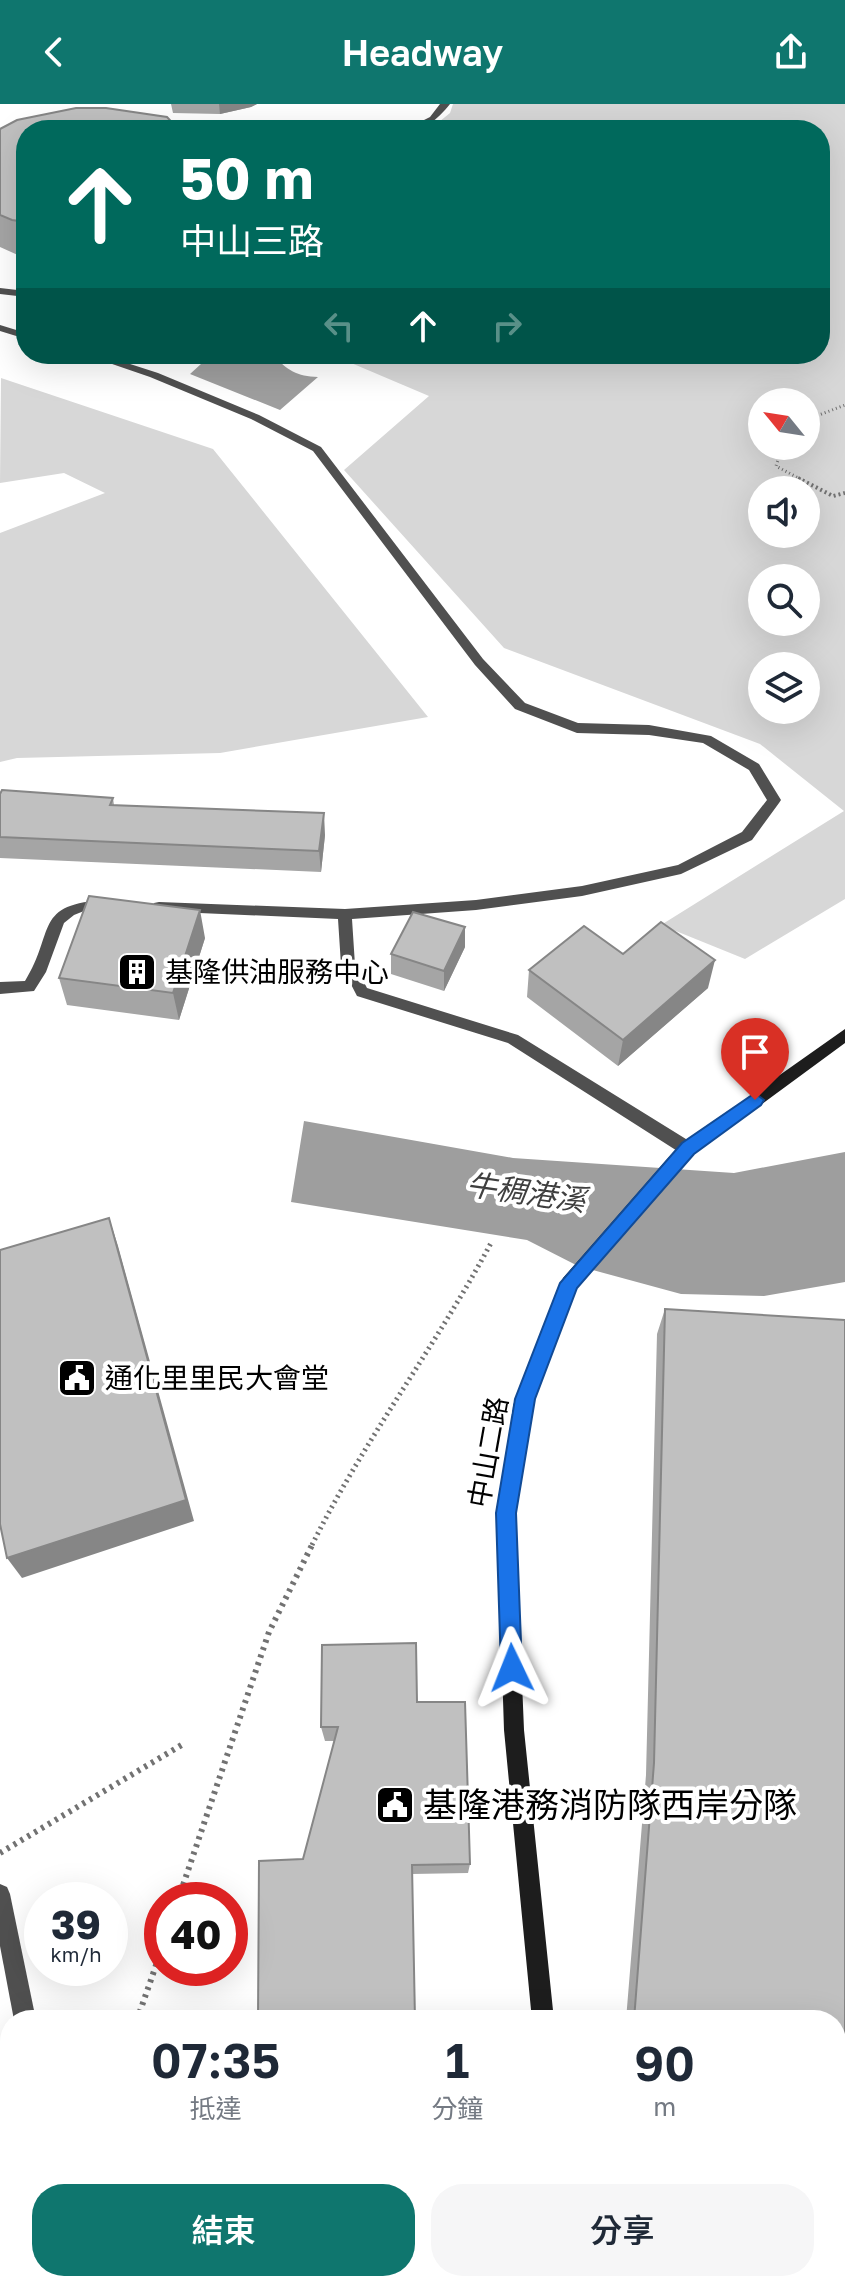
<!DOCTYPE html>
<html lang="zh-TW">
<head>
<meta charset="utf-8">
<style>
	:root { --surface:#fff; --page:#f6f6f7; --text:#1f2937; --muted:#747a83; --accent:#0f766e }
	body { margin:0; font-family:"Golos Text","Noto Sans TC",sans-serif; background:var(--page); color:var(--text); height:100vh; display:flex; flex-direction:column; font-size:30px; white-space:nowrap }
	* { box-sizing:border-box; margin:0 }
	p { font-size:26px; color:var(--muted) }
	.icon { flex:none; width:44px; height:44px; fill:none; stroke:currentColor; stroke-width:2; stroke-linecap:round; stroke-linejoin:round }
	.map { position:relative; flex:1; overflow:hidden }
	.details { position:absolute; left:0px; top:1906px; width:846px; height:282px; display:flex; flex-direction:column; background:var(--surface); border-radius:32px 32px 0 0; box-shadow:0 8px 32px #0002 }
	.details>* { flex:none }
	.hud { position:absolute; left:16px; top:16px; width:814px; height:244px; border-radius:32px; box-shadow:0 8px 32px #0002; background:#00695c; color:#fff; overflow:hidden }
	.needle { width:52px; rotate:300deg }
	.buttons { position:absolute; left:748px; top:284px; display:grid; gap:16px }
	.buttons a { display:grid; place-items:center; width:72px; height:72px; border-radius:50%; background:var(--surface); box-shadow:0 8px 32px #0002; font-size:40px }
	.speed { position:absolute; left:24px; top:1778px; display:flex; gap:16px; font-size:40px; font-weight:700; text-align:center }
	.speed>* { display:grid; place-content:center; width:104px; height:104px; border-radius:50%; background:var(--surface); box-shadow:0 8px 32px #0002; line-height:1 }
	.speed small { font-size:20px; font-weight:400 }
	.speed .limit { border:12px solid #d22; background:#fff; color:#111 }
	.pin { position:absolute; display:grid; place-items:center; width:68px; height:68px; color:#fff; margin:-82px -34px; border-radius:50% 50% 50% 0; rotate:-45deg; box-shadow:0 0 8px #0007 }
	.pin .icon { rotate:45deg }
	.me { position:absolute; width:88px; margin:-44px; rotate:358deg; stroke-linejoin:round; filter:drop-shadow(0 0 6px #0008) }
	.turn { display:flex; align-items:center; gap:28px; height:168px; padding:0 32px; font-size:36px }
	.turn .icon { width:104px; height:104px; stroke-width:2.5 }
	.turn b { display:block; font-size:56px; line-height:68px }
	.lanes { display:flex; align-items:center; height:76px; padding:0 32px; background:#0003; justify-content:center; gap:40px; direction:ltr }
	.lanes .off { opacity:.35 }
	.eta { display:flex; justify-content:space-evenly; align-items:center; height:136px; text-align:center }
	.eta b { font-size:48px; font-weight:600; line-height:56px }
	.primary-button { display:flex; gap:16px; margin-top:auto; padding:16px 32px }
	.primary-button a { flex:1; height:92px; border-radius:32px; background:var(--accent); color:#fff; font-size:32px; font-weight:600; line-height:92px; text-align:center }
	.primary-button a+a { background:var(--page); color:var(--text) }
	header { display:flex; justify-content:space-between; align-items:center; height:104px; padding:0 32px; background:var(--accent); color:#fff; font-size:36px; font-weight:600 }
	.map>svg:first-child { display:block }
	.green { fill:#d7d7d7; fill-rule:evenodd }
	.water { fill:#9e9e9e }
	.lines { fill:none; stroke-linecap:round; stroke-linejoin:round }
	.path-far3 { stroke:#727272; stroke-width:3; stroke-dasharray:1 3; stroke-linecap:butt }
	.path-far2 { stroke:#727272; stroke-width:4; stroke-dasharray:2 3; stroke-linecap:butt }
	.path-far1 { stroke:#727272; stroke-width:5; stroke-dasharray:2 4; stroke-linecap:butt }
	.path { stroke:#727272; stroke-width:6; stroke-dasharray:3 5; stroke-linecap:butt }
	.lane { fill:#505050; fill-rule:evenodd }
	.street { fill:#505050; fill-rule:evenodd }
	.secondary { fill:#1d1d1d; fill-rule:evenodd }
	.wall { fill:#a5a5a5 }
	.shaded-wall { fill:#868686 }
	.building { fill:#c0c0c0; stroke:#868686; stroke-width:2 }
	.route { fill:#1a73e8; stroke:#114b97; stroke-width:2 }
	.labels { text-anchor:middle; stroke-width:8; stroke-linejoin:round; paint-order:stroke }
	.poi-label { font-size:28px; fill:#000; stroke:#fff; text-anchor:start }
	.street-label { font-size:28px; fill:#000; stroke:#fff }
	.water-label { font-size:30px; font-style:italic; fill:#3f3f3f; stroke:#fff }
	.near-poi-label { font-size:34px; fill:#000; stroke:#fff; text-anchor:start }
</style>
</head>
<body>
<header><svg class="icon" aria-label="back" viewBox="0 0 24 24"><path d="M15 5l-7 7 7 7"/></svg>Headway<svg class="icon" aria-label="share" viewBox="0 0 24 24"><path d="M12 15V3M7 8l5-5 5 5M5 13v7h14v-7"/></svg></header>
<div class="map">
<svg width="845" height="2187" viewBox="0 0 845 2187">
	<rect width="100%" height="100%" fill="#fff"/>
	<!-- green -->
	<path class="green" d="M 453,0 L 845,0 L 845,795 L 745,855 L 661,821 L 844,707 L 760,640 L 504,544 L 344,366 L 429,292 L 330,250 L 820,250 L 820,26 L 429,26 L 450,9 ZM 762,298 L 806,298 L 806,342 L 762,342 ZM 762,386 L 806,386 L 806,430 L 762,430 ZM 762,474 L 806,474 L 806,518 L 762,518 ZM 762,562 L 806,562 L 806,606 L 762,606 Z
		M 1,274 L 213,345 L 428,613 L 220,649 L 17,654 L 0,658 L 0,429 L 105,389 L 64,369 L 0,379 Z"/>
	<!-- water -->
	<path class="water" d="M 212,250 L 273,250 C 287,267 297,272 318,273 L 280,306 L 190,270 Z
		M 304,1017 L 513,1054 L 734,1069 L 845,1048 L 845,1178 L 764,1192 L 681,1190 L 578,1162 L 527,1136 L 291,1098 Z"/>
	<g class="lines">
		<!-- path-far3 -->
		<path class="path-far3" d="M 806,316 L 845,301
			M 783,342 L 776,362 L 802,376"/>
		<!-- path-far2 -->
		<path class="path-far2" d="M 798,374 L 833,392 L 845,389"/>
		<!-- path-far1 -->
		<path class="path-far1" d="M 312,1441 C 364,1336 436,1242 491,1139"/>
		<!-- path -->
		<path class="path" d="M 0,1749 L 185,1639
			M 178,1796 L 269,1528 L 313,1439
			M 137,1916 L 162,1844"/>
		<!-- lane -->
		<path class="lane" d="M 440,0 L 450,0 C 437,16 426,26 404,26 L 430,13 Z
			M 269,16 L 338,23 L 343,26 L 269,22 L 252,26 L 236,26 Z
			M 0,184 L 26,187 L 26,193 L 0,190 Z
			M 0,221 L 26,229 L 26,235 L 0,227 Z
			M 83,250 L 99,250 L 158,269 L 259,311 L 321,343 L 483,555 L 525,599 L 578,619 L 649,621 L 711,632 L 759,660 L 781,696 L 779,699 L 752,736 L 681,770 L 582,792 L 476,806 L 352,815 L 355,861 L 367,884 L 518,931 L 694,1040 L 696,1045 L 694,1050 L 682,1050 L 508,939 L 357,892 L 341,861 L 338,815 L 154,807 L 152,803 L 154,799 L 159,798 L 345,805 L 476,796 L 582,782 L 678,761 L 742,728 L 767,696 L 749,666 L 703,639 L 649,631 L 577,629 L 515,605 L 475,561 L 313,347 L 251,315 L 150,273 Z
			M 108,796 L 115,801 L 113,805 L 84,807 L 74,811 L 64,819 L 46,868 L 34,887 L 0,890 L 0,878 L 25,877 C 56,828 32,799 108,796 Z
			M 27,2178 L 49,2178 L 49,2187 L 27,2187 Z"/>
		<!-- street -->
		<path class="street" d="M 0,1780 L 7,1783 L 10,1790 L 36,1916 L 14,1916 L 0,1842 Z"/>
		<!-- secondary -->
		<path class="secondary" d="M 845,925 L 845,939 L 694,1050 L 681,1063 L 576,1183 L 534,1295 L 515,1409 L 524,1626 L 554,1916 L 532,1916 L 504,1626 L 497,1409 L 516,1295 L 563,1174 L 669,1053 L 682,1040 Z
			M 0,2137 L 10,2140 L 10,2162 L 0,2159 Z
			M 93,2178 L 140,2178 L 145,2187 L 98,2187 Z
			M 576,2178 L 598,2178 L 601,2187 L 579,2187 Z"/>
	</g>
	<!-- wall -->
	<path class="wall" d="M 171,0 L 257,0 L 251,3 L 220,10 L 173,9 Z
		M 0,25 L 26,26 L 26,153 L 20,152 L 0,143 Z
		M 0,690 L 113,694 L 114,701 L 325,731 L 321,768 L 0,754 Z
		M 465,823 L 465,843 L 444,887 L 391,870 L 391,850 Z
		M 205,834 L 179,916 L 67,901 L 59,874 Z
		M 529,866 L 708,884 L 618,962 L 527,893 Z
		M 665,1205 L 845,1216 L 845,2187 L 786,2187 L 785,2178 L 836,2178 L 836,1916 L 626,1916 L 646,1671 L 657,1230 Z
		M 417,1598 L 470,1760 L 468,1769 L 412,1770 L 303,1755 L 334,1637 L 325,1637 L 321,1623 Z"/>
	<!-- shaded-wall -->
	<path class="shaded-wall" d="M 219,0 L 257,0 L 251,3 L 220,10 Z
		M 324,709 L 325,731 L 321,768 L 319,747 Z
		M 200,806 L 205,834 L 179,916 L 173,889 Z
		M 465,823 L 465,843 L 444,887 L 444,867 Z
		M 715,856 L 708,884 L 618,962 L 623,936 Z
		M 109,1114 L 118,1142 L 194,1417 L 22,1474 L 7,1454 Z"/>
	<!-- building -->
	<path class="building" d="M 76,4 L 106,4 L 167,13 L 179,26 L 26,26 L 26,118 L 12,116 L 0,111 L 0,25 L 17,16 Z
		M 2,686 L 113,694 L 110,701 L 324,709 L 319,747 L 0,733 L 0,690 Z
		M 89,792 L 200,806 L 173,889 L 59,874 Z
		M 413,808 L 465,823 L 444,867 L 391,850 Z
		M 661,818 L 715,856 L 623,936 L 529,866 L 584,822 L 623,850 Z
		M 109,1114 L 186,1396 L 7,1454 L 0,1420 L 0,1146 Z
		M 665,1205 L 845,1216 L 845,2187 L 801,2187 L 801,2178 L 836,2178 L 836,1916 L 634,1916 L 654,1659 Z
		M 416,1539 L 417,1598 L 465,1598 L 470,1760 L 412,1761 L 415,1916 L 258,1916 L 259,1757 L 303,1755 L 338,1623 L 321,1623 L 322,1541 Z"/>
	<!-- route -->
	<path class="route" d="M 755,989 L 764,996 L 761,1001 L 694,1050 L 577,1184 L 535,1295 L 516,1409 L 522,1564 L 519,1571 L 512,1574 L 504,1571 L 501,1564 L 496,1409 L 515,1295 L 560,1179 L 682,1039 Z"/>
	<!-- icons -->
	<defs>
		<symbol id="building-square" viewBox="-11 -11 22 22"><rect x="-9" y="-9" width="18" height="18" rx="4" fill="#000" stroke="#fff"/><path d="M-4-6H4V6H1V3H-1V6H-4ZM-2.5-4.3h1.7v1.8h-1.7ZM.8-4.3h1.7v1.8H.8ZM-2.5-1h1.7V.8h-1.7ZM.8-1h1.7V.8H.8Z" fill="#fff"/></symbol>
		<symbol id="civic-square" viewBox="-11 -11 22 22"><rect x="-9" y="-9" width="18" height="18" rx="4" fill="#000" stroke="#fff"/><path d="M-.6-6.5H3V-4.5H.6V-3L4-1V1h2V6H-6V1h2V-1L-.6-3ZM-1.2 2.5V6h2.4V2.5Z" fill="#fff"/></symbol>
	</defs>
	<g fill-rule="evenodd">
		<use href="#building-square" x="115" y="846" width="44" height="44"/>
		<use href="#civic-square" x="55" y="1252" width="44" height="44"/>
		<use href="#civic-square" x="373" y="1679" width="44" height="44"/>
	</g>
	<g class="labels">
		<!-- poi labels -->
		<g class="poi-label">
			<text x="165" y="878">基隆供油服務中心</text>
			<text x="105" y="1284">通化里里民大會堂</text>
		</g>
		<!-- street labels -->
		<g class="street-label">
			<text transform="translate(488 1348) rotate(-80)" y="10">中山二路</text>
		</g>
		<!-- water labels -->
		<g class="water-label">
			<text transform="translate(526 1089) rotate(8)" y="10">牛稠港溪</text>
		</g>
		<!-- near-poi labels -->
		<g class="near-poi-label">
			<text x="423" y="1713">基隆港務消防隊西岸分隊</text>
		</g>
	</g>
</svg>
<div class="buttons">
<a><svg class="needle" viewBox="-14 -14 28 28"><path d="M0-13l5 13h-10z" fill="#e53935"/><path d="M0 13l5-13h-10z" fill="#747a83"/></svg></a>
<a><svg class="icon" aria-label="sound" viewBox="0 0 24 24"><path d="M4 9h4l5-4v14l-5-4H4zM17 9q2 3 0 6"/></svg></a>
<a><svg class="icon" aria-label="search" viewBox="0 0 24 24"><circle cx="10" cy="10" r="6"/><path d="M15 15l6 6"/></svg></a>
<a><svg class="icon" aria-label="layers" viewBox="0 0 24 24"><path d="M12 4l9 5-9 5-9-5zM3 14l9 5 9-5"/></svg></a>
</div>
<div class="speed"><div>39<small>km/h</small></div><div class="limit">40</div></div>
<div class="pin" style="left:755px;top:996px;background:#d93025"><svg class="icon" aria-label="arrive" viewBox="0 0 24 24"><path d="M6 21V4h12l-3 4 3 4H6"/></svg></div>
<svg class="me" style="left:512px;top:1564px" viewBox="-20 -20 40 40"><path d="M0-17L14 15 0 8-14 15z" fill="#1a73e8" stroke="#fff" stroke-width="4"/></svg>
<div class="hud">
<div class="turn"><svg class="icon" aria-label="ahead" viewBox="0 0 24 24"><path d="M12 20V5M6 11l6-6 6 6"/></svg><div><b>50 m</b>中山三路</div></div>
<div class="lanes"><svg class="icon off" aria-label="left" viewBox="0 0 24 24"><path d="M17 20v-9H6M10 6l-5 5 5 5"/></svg><svg class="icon" aria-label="ahead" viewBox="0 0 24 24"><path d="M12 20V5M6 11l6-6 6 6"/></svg><svg class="icon off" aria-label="right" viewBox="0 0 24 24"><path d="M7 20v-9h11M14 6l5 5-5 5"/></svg></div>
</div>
<section class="details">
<div class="eta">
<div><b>07:35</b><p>抵達</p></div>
<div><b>1</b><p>分鐘</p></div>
<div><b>90</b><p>m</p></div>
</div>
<div class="primary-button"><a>結束</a><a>分享</a></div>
</section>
</div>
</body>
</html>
